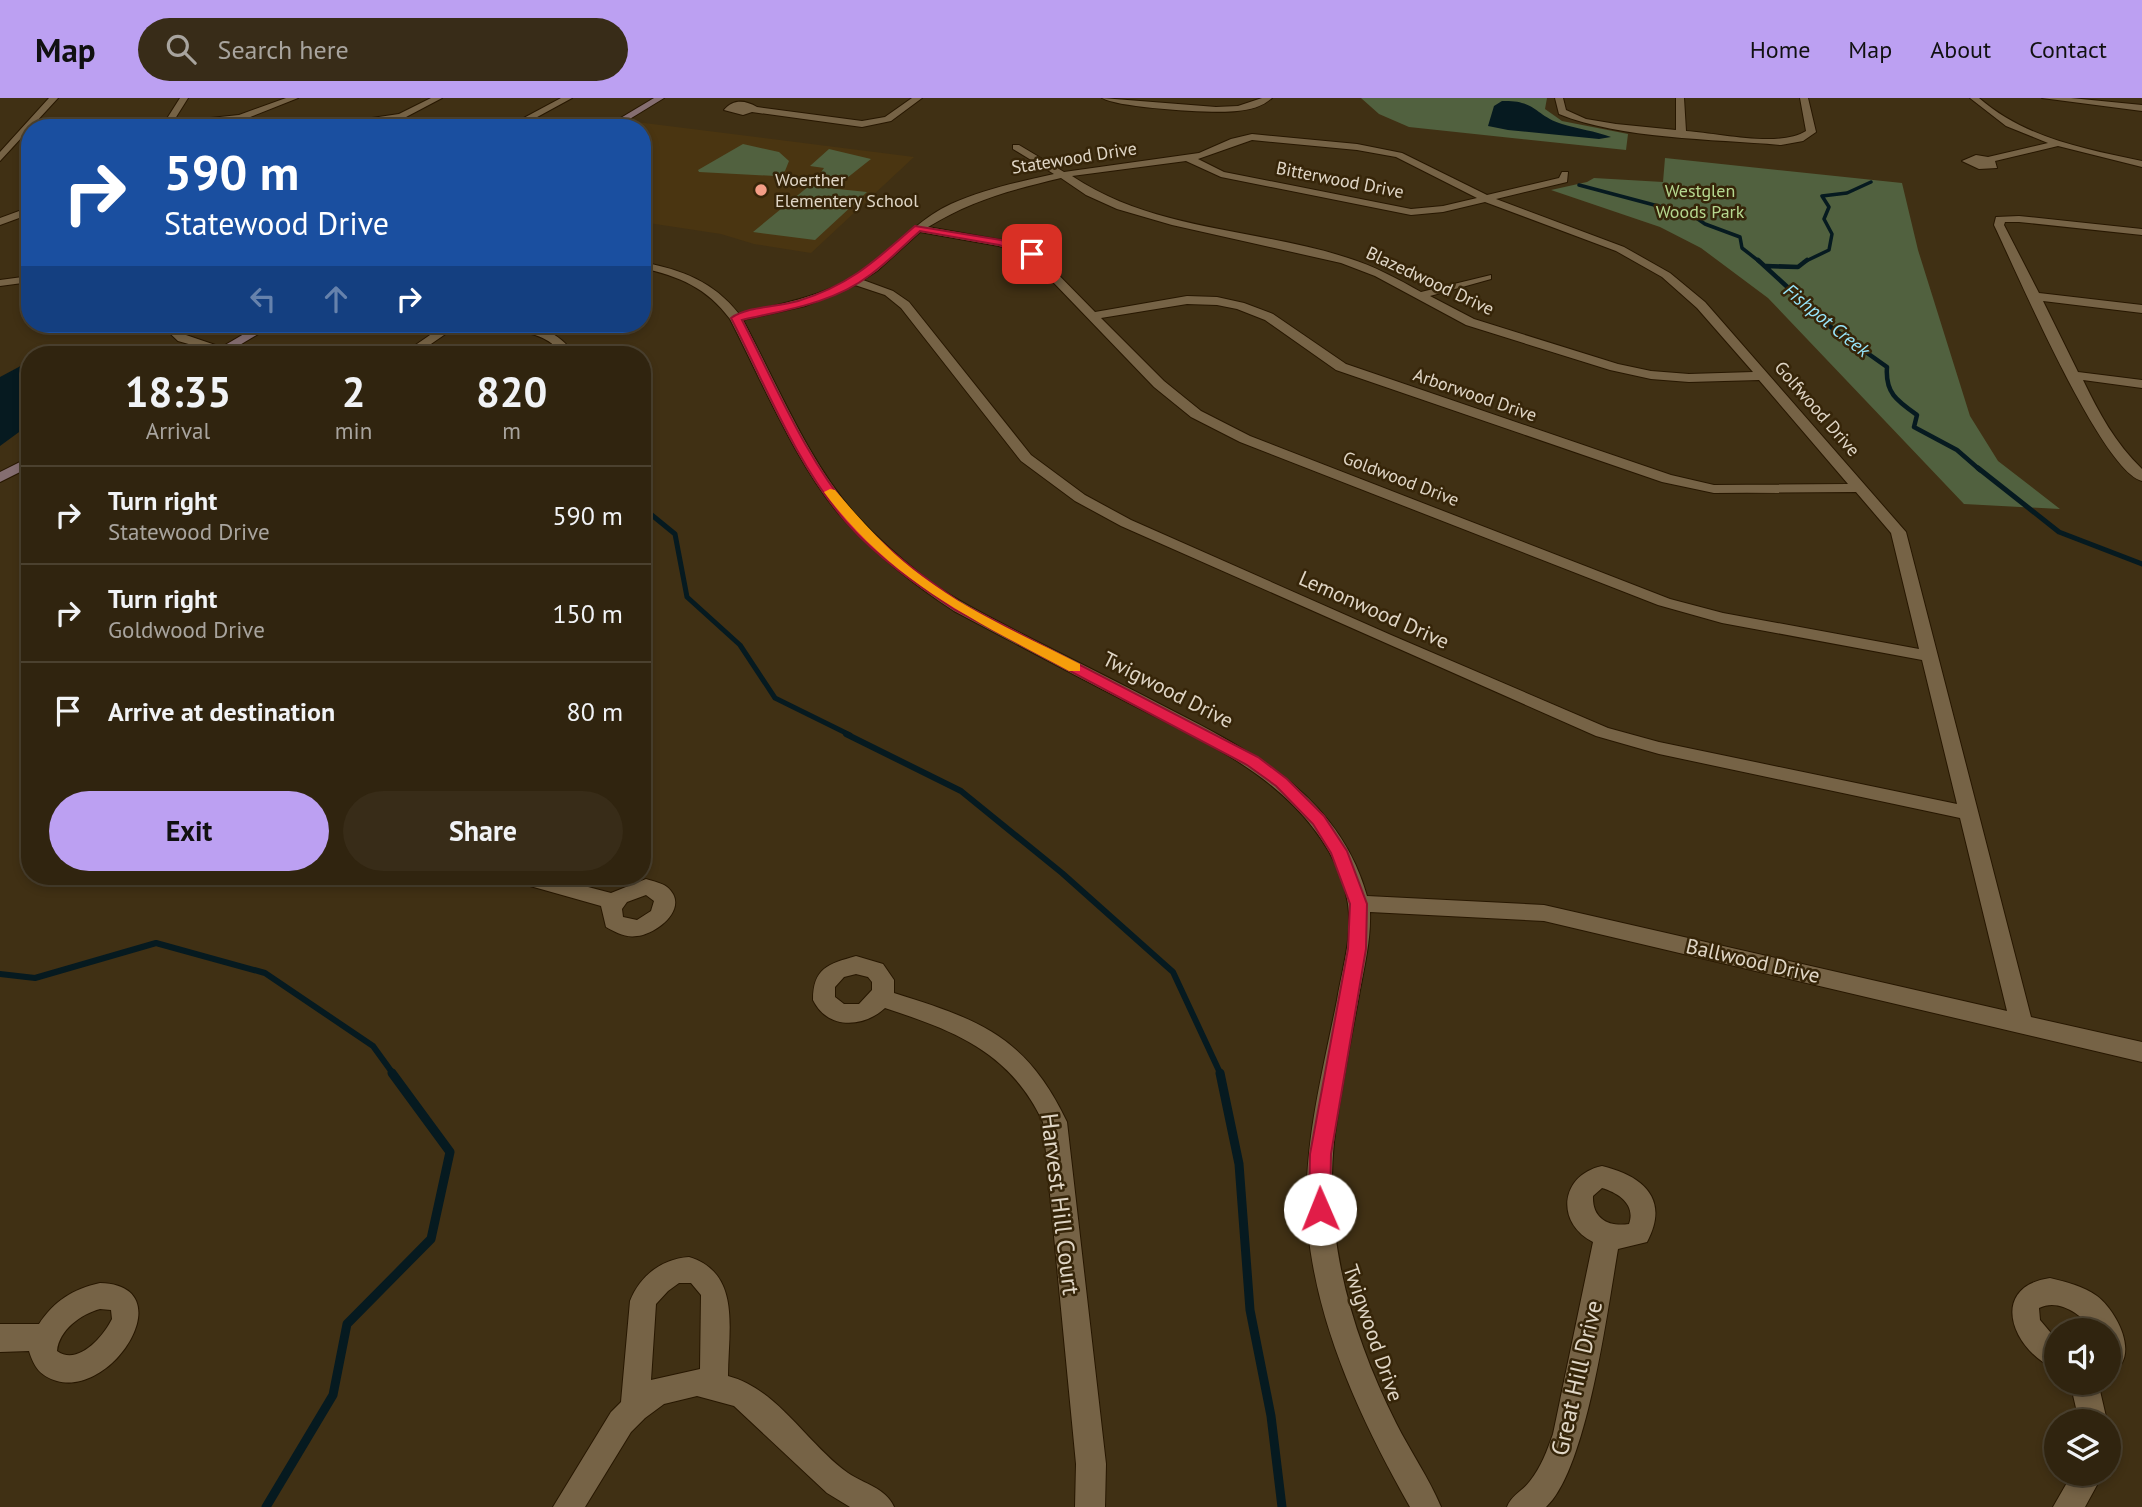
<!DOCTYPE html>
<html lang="en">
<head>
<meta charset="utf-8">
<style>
	:root { --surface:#30240f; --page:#382c18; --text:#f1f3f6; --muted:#a8a49e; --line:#4b412f; --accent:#bca0f2 }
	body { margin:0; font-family:"PT Sans",sans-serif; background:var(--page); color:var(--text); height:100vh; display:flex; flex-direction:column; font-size:26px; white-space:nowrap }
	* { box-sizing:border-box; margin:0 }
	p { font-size:23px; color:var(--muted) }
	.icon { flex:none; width:38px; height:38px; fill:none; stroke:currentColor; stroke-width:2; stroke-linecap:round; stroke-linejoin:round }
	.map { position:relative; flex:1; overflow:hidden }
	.details { position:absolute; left:21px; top:248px; width:630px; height:539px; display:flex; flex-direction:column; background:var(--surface); border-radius:28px; box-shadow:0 4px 10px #0003,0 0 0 2px var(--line) }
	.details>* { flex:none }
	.banner { position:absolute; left:21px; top:21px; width:630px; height:214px; border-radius:28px; box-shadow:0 4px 10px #0003,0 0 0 2px var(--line); background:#1a4fa0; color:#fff; overflow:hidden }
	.controls { position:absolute; left:2044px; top:1220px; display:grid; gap:14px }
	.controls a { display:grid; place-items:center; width:77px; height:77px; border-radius:50%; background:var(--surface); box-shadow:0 4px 10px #0003,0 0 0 2px var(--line); font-size:35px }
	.pin { position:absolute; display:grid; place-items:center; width:60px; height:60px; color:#fff; margin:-30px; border-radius:14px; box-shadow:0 4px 10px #0006 }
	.me { position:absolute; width:77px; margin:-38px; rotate:359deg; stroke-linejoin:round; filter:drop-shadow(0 0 5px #0008) }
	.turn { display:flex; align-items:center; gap:24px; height:147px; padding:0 28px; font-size:32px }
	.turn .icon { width:91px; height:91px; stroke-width:2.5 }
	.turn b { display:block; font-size:49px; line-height:60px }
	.lanes { display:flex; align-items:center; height:66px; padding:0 28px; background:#0003; justify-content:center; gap:35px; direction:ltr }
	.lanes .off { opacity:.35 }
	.eta { display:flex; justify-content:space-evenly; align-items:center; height:119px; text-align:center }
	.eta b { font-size:42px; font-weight:700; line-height:49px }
	.action { display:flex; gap:14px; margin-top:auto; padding:14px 28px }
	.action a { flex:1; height:80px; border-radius:42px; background:var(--accent); color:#111; font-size:28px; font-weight:700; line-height:80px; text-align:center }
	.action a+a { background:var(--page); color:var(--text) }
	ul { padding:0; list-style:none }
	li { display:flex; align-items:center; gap:21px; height:98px; padding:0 28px; border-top:2px solid var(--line) }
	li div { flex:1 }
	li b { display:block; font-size:26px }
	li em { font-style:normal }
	header { display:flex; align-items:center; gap:42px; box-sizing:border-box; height:98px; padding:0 35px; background:var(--accent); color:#111 }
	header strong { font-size:33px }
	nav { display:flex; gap:38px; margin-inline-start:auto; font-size:24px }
	.search { width:490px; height:63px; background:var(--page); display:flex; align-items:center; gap:18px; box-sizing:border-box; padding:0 24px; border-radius:38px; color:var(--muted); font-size:26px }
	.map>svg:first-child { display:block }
	.built { fill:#4a3511 }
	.green { fill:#51613f }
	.water { fill:#061a20 }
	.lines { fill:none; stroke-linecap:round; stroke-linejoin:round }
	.stream-far4 { stroke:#061a20; stroke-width:3.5 }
	.stream-far3 { stroke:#061a20; stroke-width:4.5 }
	.stream-far2 { stroke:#061a20; stroke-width:5 }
	.stream-far1 { stroke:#061a20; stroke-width:6 }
	.stream { stroke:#061a20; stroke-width:9 }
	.minor-casing { stroke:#271700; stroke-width:2 }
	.tertiary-casing { stroke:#271700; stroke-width:2 }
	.secondary-casing { stroke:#271700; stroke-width:2 }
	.minor { fill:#766346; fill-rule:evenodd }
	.tertiary { fill:#766346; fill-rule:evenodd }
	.secondary { fill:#856e71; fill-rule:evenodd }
	.route { fill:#e11d48; stroke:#92132f; stroke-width:2 }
	.slow { fill:#f59e0b }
	.poi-dot { fill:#f49e87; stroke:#362509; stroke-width:2.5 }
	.labels { text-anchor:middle; stroke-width:5; stroke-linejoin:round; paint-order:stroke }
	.far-street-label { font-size:18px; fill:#e0d6c6; stroke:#362509 }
	.far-poi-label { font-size:18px; fill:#e0d6c6; stroke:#362509; text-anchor:start }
	.far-park-label { font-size:18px; fill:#b6d890; stroke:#362509 }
	.far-water-label { font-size:19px; font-style:italic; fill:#97e4fa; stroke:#362509 }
	.street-label { font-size:21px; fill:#e0d6c6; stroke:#362509 }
	.near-street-label { font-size:24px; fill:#e0d6c6; stroke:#362509 }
</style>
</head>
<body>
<header>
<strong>Map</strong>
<div class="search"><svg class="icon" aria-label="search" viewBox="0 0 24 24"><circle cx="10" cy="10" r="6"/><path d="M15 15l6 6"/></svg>Search here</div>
<nav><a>Home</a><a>Map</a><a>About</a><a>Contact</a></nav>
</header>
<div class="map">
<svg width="2142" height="1409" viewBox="0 0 2142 1409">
	<rect width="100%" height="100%" fill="#403014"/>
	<!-- built -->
	<path class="built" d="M 628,23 L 914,59 L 811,155 L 754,146 L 721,136 L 642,124 L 642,30 L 617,30 Z"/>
	<!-- green -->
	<path class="green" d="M 1361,0 L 1547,0 L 1545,11 L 1562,23 L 1628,36 L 1626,52 L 1409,29 L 1379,16 Z
		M 743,46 L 779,54 L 789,63 L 785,73 L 776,78 L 699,74 L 698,72 Z
		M 829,51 L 871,61 L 847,80 L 819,77 L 824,70 L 810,68 Z
		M 1665,60 L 1902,85 L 1918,152 L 1970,318 L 1998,363 L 2060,411 L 1964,406 L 1768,200 L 1701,150 L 1660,129 L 1551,92 L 1587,84 L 1594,80 L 1663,84 Z
		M 809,88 L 867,94 L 815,142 L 753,134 Z"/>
	<!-- water -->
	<path class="water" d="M 1502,3 C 1537,2 1534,17 1562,26 C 1578,31 1595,33 1611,39 L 1599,41 L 1508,32 L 1488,28 L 1494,8 Z
		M 30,263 L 30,326 L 0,348 L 0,279 Z"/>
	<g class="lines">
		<!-- stream-far4 -->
		<path class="stream-far4" d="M 1579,87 L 1692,117 L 1705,126 L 1740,139 L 1742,150 L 1760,164
			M 1804,164 L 1829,152 L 1832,136 L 1824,121 L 1829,109 L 1822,98 L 1847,95 L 1871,84"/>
		<!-- stream-far3 -->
		<path class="stream-far3" d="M 1758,162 L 1832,230 L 1887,269 C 1885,295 1897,303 1917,317 L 1914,329 L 1957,352 L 1980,372
			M 1766,168 L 1798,169 L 1807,162"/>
		<!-- stream-far2 -->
		<path class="stream-far2" d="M 1978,370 L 2059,434 L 2142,466
			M 642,409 L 675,436 L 687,499 L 740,547 L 775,600 L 850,637"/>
		<!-- stream-far1 -->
		<path class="stream-far1" d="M 846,636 L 961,693 L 1062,775 L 1173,874 L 1221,977
			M 0,876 L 35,880 L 156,845 L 265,875 L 373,948 L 394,977"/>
		<!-- stream -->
		<path class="stream" d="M 1220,975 L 1239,1066 L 1250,1212 L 1271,1318 L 1282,1409
			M 266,1409 L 333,1297 L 347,1226 L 431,1141 L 450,1054 L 392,975"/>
		<defs>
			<path id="minor" d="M 49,0 L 58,0 L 0,63 L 0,54 Z
				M 180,0 L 188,0 L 173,24 L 239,17 L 286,0 L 298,0 L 240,23 L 161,30 Z
				M 431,0 L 442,0 L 406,19 L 407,26 L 427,30 L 382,30 L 363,26 L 372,20 L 399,16 ZM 397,21 L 398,25 L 379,24 Z
				M 561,0 L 572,0 L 517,30 L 505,30 Z
				M 912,0 L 922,0 L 891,23 L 862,29 L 752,14 L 743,17 L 724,12 C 733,1 745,2 757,9 L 862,23 L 885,19 Z
				M 1555,0 L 1563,0 L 1566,12 L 1586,21 L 1616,26 L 1676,32 L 1676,0 L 1684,0 L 1686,33 C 1717,35 1780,50 1806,33 L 1800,0 L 1808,0 L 1816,34 L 1803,43 L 1781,47 C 1714,41 1620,41 1559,16 Z
				M 1970,0 L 1979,0 C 2025,40 2084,51 2142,63 L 2142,69 L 2058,48 L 1995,63 L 1997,70 L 1979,71 L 1962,63 L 1976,57 L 1988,59 L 2048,45 L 2006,28 Z
				M 2042,0 L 2071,0 L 2142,7 L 2142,13 Z
				M 1252,36 L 1357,46 L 1402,55 L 1487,97 L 1559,80 L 1562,74 L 1568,74 L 1567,84 L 1496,101 L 1624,149 L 1670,175 L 1705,204 L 1906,434 L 2031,919 L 2142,944 L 2142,964 L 1544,823 L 1370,814 C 1371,840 1365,866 1360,892 C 1351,943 1340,993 1334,1044 C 1324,1142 1352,1237 1396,1325 C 1410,1353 1429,1380 1441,1409 L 1410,1409 C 1362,1324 1318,1231 1308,1133 C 1301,1054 1322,978 1337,902 C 1342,871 1353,838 1348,806 C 1343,770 1320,734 1294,708 C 1249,662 1187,635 1131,606 C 1072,576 1013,544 954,513 C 916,488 879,459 847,425 C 800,375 762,283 730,221 C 707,190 679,178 642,170 L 642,164 C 682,172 713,183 739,216 C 784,205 833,197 870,168 C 897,147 919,121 951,106 C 984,91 1019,84 1054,76 L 1013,51 L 1013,47 L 1019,47 L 1064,74 L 1199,55 L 1231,41 ZM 1252,42 L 1357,52 L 1396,59 L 1477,100 L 1443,108 L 1411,111 L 1224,74 L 1198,61 ZM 1186,63 L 1221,79 L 1411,117 L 1443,114 L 1485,104 L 1616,153 L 1662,179 L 1697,210 L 1753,274 L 1689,276 L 1651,273 L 1618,266 L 1474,221 L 1430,198 L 1491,181 L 1491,177 L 1421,194 C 1398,181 1374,168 1348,160 C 1257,130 1156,134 1072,78 ZM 1061,80 L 1086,97 L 1117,111 L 1172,127 L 1341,165 L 1375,178 L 1466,227 L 1610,272 L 1651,281 L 1689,284 L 1759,282 L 1848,386 L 1714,387 L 1671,377 L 1346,266 L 1273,216 L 1244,205 L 1217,199 L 1187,198 L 1095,214 L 1036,154 L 1001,142 L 928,129 C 972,102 1011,92 1061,80 ZM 920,134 L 999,148 L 1028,158 L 1154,289 L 1191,319 L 1240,344 L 1658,507 L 1722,525 L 1922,562 L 1957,706 L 1659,644 L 1608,630 L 1391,537 L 1131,422 L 1085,397 L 1031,357 L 909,204 L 893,193 L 863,182 L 877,173 ZM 855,187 L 885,197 L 901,210 L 1021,363 L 1075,403 L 1121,428 L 1596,638 L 1659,656 L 1960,720 L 2007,913 L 1544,807 L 1367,798 C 1340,701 1257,656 1175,614 C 1125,588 1074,562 1024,537 C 990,519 954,502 924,479 C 901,461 876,439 857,418 C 810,367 776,284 743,222 L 805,208 ZM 1187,206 L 1217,207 L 1237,211 L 1265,222 L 1336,272 L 1662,384 L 1714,395 L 1856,394 L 1891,435 L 1919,551 L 1723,515 L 1670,501 L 1250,338 L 1201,313 L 1164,283 L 1101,220 Z
				M 30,109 L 30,116 L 0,127 L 0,120 Z
				M 2019,118 L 2142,131 L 2142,137 L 2019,124 L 2005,124 L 2004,127 L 2039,195 L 2142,207 L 2142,215 L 2043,203 L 2078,274 L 2142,282 L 2142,290 L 2083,282 C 2099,315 2115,345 2142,371 L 2142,383 C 2101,373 2015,170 1994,127 L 1996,119 Z
				M 30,178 L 30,184 L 0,188 L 0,182 Z
				M 160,226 L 173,226 L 186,237 L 230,252 L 224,256 L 178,243 Z
				M 446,226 L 460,226 L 415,257 L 401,257 Z
				M 481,226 C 514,225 555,224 574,257 L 562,257 C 547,232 513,233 487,230 Z
				M 513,779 L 550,779 L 611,795 L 646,781 C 652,783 662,785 667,789 C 691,809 657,836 637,838 C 625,840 615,834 606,829 L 601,808 L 516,784 ZM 646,797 L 654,803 L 651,813 L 637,822 L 623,819 L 622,811 L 627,804 Z
				M 856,858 L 883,866 L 894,882 L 894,895 C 980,922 1026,938 1067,1024 L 1106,1366 L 1105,1409 L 1075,1409 L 1076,1366 L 1043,1024 C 1010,954 955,933 885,910 C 863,930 828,932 813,902 C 813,870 828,866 856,858 ZM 856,876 L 868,879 L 872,884 L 872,892 L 859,906 L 844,906 L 835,899 L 835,889 L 844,879 Z
				M 1602,1068 C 1643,1078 1670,1101 1647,1144 L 1618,1151 C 1608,1209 1587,1372 1546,1409 L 1507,1409 C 1512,1396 1522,1394 1530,1383 C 1541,1369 1547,1353 1553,1336 L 1593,1144 C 1555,1125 1560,1077 1602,1068 ZM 1602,1090 C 1619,1095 1636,1107 1629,1126 C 1609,1129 1592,1121 1593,1098 Z
				M 689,1159 C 742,1175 728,1233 728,1278 C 778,1291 807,1346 848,1375 C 864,1386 886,1390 894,1409 L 850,1409 L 827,1395 L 734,1308 L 697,1298 L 664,1306 L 645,1320 L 631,1334 L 585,1409 L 553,1409 L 611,1314 L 621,1304 L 630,1203 C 640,1178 661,1161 689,1159 ZM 679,1185 L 691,1185 L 701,1197 L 700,1271 L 651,1282 L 656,1206 L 668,1193 Z
				M 2050,1180 C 2066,1184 2083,1188 2097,1198 C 2118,1214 2142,1262 2109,1276 L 2109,1232 L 2093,1232 C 2082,1217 2059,1200 2039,1210 L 2040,1222 L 2056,1241 L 2056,1271 C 2013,1254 1987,1189 2050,1180 Z
				M 100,1185 C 183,1187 114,1299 57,1283 C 40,1278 34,1269 29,1253 L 0,1254 L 0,1226 L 39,1226 C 54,1203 73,1191 100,1185 ZM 100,1211 L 111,1212 L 112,1221 C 103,1239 78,1268 57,1253 C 59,1232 81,1216 100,1211 Z
				M 2070,1284 L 2098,1284 L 2107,1323 L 2079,1323 Z
				M 2072,1376 L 2103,1376 L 2085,1409 L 2053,1409 Z"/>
			<path id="tertiary" d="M 1102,0 L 1216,9 L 1238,8 L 1262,0 L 1272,0 C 1262,9 1250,12 1237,13 C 1215,16 1119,10 1102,0 Z"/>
			<path id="secondary" d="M 654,0 L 664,0 L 615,30 L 604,30 Z
				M 261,226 L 275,226 L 223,257 L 208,257 Z
				M 30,359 L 30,369 L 0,384 L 0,374 Z"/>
		</defs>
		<!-- minor casing -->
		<use href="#minor" class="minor-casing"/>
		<!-- tertiary casing -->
		<use href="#tertiary" class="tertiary-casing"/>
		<!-- secondary casing -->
		<use href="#secondary" class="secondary-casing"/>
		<!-- minor -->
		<use href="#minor" class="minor"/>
		<!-- tertiary -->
		<use href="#tertiary" class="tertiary"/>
		<!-- secondary -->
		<use href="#secondary" class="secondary"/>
	</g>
	<!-- route -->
	<path class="route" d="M 915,128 L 1001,142 L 1037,156 L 1032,159 L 999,147 L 920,133 C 903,148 888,164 870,177 C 834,205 785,212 742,222 C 774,284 809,368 857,420 C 888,454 926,481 964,507 L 1258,659 L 1287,681 L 1324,718 L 1347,753 L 1367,806 L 1366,851 L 1331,1056 L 1330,1111 L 1327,1118 L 1320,1121 L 1312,1118 L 1309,1111 L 1310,1056 L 1348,851 L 1350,806 L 1331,755 L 1313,726 L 1276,688 L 1247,667 L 955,512 C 917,487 878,460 847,425 C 796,366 766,288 731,220 C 748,208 778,209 798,203 C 850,187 875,163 915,128 Z"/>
	<!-- slow -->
	<path class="slow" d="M 830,391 L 835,392 C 862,424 889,454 923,479 C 971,515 1027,539 1080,566 L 1080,573 L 1069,573 C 974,522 891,484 824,394 Z"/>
	<!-- markers -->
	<circle class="poi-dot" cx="761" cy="92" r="7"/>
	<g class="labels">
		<!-- far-street labels -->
		<g class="far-street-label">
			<text transform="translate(1074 60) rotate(-9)" y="6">Statewood Drive</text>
			<text transform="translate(1340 82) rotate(11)" y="6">Bitterwood Drive</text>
			<text transform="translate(1430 183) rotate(25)" y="6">Blazedwood Drive</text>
			<text transform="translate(1475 297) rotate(19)" y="6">Arborwood Drive</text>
			<text transform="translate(1817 311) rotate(49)" y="6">Golfwood Drive</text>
			<text transform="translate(1401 381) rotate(21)" y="6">Goldwood Drive</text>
		</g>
		<!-- far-poi labels -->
		<g class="far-poi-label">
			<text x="775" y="88">Woerther<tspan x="775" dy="21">Elementery School</tspan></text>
		</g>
		<!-- far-park labels -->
		<g class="far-park-label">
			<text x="1700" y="99">Westglen<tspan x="1700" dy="21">Woods Park</tspan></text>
		</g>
		<!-- far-water labels -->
		<g class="far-water-label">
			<text transform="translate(1827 222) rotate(39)" y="7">Fishpot Creek</text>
		</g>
		<!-- street labels -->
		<g class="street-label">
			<text transform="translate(1374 512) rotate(24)" y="7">Lemonwood Drive</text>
			<text transform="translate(1168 592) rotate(27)" y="7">Twigwood Drive</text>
			<text transform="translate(1753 863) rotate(13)" y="7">Ballwood Drive</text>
			<text transform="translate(1373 1235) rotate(71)" y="7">Twigwood Drive</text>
		</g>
		<!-- near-street labels -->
		<g class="near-street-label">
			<text transform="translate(1060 1106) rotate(83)" y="8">Harvest Hill Court</text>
			<text transform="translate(1577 1280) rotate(-77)" y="8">Great Hill Drive</text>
		</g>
	</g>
</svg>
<div class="controls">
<a><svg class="icon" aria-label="sound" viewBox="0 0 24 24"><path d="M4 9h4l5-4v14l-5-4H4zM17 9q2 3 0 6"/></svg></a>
<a><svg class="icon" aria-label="layers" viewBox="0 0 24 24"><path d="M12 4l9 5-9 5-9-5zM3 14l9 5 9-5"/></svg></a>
</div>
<div class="pin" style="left:1032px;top:156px;background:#d93025"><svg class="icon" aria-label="arrive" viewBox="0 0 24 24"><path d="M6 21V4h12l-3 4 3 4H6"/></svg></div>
<svg class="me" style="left:1320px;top:1111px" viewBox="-20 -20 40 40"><circle r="19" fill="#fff"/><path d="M0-13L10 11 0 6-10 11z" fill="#e11d48"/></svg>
<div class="banner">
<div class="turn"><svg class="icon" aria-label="right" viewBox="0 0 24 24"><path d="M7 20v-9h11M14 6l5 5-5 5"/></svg><div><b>590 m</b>Statewood Drive</div></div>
<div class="lanes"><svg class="icon off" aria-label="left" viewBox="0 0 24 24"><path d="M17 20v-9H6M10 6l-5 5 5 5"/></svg><svg class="icon off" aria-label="ahead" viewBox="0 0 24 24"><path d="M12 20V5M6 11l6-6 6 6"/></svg><svg class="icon" aria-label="right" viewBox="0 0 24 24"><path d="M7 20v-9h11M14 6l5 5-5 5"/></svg></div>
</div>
<section class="details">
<div class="eta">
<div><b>18:35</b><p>Arrival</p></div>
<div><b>2</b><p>min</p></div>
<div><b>820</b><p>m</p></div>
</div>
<ul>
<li><svg class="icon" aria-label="right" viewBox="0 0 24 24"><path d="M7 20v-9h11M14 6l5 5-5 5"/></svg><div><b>Turn right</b><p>Statewood Drive</p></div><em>590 m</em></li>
<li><svg class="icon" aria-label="right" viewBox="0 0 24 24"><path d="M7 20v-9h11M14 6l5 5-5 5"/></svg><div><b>Turn right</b><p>Goldwood Drive</p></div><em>150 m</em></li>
<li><svg class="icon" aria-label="arrive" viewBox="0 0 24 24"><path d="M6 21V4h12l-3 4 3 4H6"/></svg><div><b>Arrive at destination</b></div><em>80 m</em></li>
</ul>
<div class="action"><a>Exit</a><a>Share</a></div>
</section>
</div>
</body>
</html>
